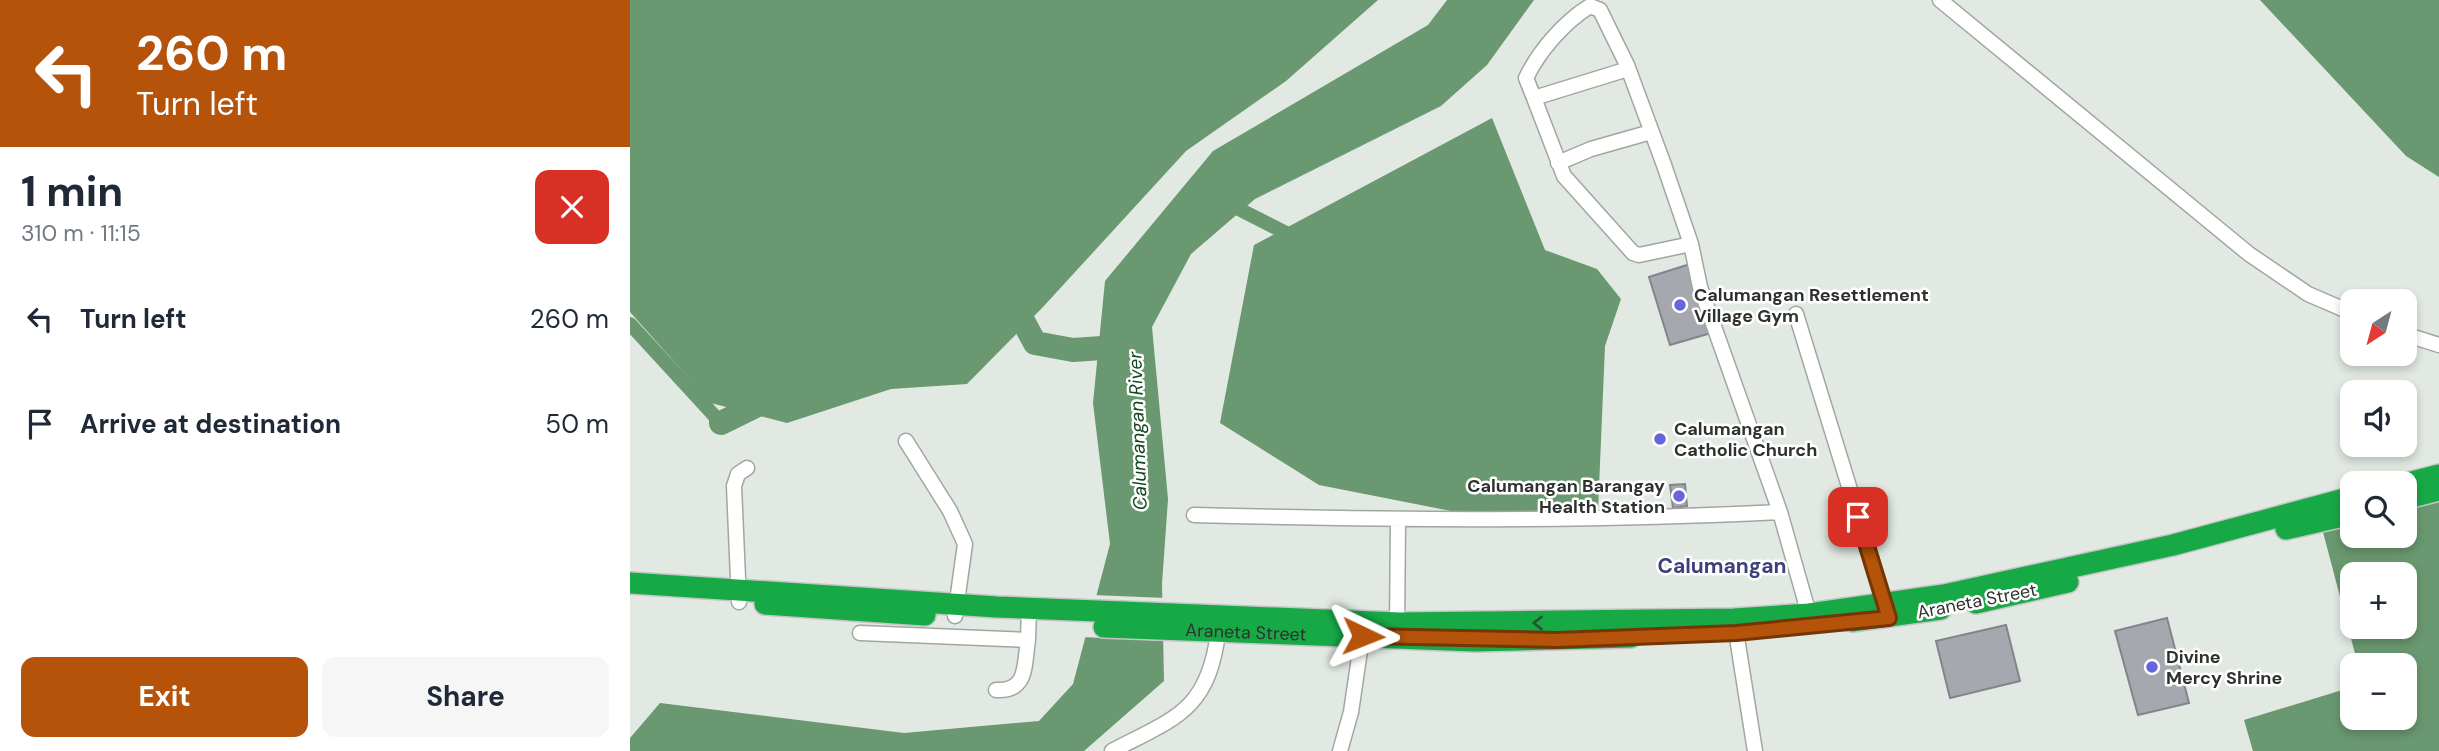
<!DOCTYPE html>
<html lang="en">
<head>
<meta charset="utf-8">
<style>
	:root { --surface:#fff; --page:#f6f6f7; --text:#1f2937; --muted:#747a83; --accent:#b45309 }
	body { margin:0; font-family:"DM Sans",sans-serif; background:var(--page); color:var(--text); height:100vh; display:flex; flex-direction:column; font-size:26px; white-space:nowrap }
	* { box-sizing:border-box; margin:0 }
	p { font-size:23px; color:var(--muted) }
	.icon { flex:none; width:38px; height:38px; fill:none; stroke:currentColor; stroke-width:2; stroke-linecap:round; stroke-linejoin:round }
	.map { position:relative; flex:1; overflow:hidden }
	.panel { display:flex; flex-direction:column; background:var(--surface); width:630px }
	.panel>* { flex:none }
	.top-card { background:#b45309; color:#fff; overflow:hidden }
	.needle { width:46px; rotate:216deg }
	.controls { position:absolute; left:1710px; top:289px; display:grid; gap:14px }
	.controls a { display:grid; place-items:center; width:77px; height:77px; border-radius:14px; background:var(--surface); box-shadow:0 4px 10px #0003; font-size:35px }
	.pin { position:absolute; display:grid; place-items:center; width:60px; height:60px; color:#fff; margin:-30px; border-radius:14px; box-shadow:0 4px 10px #0006 }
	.me { position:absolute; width:77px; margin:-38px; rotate:92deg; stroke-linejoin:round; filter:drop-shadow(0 0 5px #0008) }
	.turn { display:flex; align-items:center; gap:24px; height:147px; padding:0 21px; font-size:32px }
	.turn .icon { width:91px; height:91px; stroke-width:2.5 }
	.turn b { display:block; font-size:49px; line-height:60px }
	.round { display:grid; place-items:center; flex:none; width:74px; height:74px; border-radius:14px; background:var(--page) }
	.headline { display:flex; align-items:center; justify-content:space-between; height:119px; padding:0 21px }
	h1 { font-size:42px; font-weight:700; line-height:52px }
	.cta { display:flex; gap:14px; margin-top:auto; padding:14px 21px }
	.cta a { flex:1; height:80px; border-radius:14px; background:var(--accent); color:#fff; font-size:28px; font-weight:700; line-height:80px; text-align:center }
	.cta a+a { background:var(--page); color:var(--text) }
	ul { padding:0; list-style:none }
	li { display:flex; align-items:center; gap:21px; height:105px; padding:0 21px }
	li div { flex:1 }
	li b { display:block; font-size:26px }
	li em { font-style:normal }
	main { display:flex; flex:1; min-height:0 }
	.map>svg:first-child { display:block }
	.water { fill:#6a9870; fill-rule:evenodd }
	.pier { fill:#e1e9e2 }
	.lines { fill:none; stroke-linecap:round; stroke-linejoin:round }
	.canal { stroke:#6a9870; stroke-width:14 }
	.river { stroke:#6a9870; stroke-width:24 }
	.building { fill:#a6a8b0; stroke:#83848d; stroke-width:2 }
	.minor-casing { stroke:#a0a7a0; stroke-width:17 }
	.highway-casing { stroke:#c4c5c4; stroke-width:24 }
	.minor { stroke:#fff; stroke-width:14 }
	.highway { stroke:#18a947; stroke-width:21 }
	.oneway { stroke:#275536 }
	.route-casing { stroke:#753606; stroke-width:18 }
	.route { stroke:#b45309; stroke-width:12 }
	.poi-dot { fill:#6565de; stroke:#fff; stroke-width:2.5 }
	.labels { text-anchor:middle; stroke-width:5; stroke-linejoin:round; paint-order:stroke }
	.poi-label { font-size:18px; font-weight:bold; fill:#2e312e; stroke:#fff; text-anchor:start }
	.street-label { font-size:18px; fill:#2e312e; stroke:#fff }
	.water-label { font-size:19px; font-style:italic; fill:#12461e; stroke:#fff }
	.quarter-label { font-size:21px; font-weight:bold; fill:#3e407c; stroke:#fff }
</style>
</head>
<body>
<main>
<section class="panel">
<div class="top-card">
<div class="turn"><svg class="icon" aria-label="left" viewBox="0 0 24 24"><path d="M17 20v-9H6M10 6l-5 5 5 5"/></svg><div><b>260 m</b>Turn left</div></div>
</div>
<div class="headline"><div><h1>1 min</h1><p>310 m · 11:15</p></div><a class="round" style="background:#d93025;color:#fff"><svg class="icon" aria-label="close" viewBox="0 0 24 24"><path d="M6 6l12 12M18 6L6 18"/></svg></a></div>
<ul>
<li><svg class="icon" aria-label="left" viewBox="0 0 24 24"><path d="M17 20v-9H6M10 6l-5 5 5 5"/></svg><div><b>Turn left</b></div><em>260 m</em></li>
<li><svg class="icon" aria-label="arrive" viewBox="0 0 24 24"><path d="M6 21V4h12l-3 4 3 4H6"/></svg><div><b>Arrive at destination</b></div><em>50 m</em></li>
</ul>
<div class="cta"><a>Exit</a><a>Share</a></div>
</section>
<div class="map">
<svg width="1809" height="751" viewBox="0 0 1809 751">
	<rect width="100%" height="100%" fill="#e1e9e2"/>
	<!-- water -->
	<path class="water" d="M 0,0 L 748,0 L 656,81 L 556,151 L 413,307 L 337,384 L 261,389 L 157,423 L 81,403 L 0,312 Z
		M 817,0 L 904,0 L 857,65 L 811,106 L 625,199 L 561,254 L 522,327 L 538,499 L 532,584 L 534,681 L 454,751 L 0,751 L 0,738 L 30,703 L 274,733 L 409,721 L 443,684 L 480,544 L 463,403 L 475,281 L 583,151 L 798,25 Z
		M 1630,0 L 1809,0 L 1809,177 L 1776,156 Z
		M 862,118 L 915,250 L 967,269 L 991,299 L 975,346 L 968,511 L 821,511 L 689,485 L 590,423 L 624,245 Z
		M 1809,501 L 1809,751 L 1623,751 L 1614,720 L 1722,687 L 1722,718 L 1774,718 L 1774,665 L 1728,665 L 1693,532 L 1722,524 L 1722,536 L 1774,536 L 1775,510 ZM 1722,574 L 1774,574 L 1774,626 L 1722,626 Z"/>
	<!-- pier -->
	<path class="pier" d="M 463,595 L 536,598 L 537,641 L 452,637 Z"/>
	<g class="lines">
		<!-- canal -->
		<path class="canal" d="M 595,202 L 668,239
			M 0,324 L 91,423"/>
		<!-- river -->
		<path class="river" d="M 380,297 L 405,343 L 443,350 L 501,346
			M 91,423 L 140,399 L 140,395"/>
	</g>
	<!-- building -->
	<path class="building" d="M 1060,264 L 1081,333 L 1040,345 L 1019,277 Z
		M 1055,484 L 1057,506 L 1043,508 L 1040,485 Z
		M 1537,618 L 1559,703 L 1508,715 L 1485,631 Z
		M 1376,625 L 1390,681 L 1320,698 L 1306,641 Z"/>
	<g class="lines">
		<defs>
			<path id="minor" d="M 1310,0 L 1619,254 L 1678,294 L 1722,313
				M 998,69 L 904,98 L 896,78 C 909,51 934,22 960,6 L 970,10 L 997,65 L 1034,165 L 1061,244 L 1070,287 L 1150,512 L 1182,625
				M 904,98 L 934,176 L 1003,253 L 1009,255 L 1061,244
				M 928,163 L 961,149 L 1021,132
				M 1166,314 L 1257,610
				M 1774,334 L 1809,345
				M 276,441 L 320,511 L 335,544 L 325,616
				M 564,515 C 759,520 955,522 1150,512
				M 109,602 L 104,486 L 108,474 L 117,468
				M 1104,619 L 1125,751
				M 767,629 L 768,520
				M 230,633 L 398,640 L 399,608
				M 366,690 C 398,692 394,665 398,640
				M 482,751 C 545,718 578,711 588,633
				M 710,751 L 721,712 L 733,630"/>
			<g id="highway">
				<path d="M 1774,484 L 1809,475"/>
				<path d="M 1774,499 L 1809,490"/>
				<path d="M 1656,529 L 1722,514"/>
				<path d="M 0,583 L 367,607 L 769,623 L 1104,619 L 1179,614 L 1314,595 L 1543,545 L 1722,497"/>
				<path d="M 1346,603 L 1438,582"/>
				<path d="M 135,604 L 295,615"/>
				<path d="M 1222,621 L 1311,609"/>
				<path id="s1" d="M 474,627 L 845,641 L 1001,637"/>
			</g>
		</defs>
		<!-- minor casing -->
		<use href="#minor" class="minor-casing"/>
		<!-- highway casing -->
		<use href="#highway" class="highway-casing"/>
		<!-- minor -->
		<use href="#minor" class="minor"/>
		<!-- highway -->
		<use href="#highway" class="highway"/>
	</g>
	<!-- one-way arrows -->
	<defs><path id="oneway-chevron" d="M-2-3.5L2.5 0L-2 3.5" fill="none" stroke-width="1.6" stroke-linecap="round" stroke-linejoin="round" transform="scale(1.75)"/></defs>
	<use class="oneway" href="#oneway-chevron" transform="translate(908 623) rotate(180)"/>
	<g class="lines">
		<defs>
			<path id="route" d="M 733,636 L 927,640 L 1106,633 L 1259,618 L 1228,517"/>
		</defs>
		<!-- route casing -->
		<use href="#route" class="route-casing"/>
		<!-- route -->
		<use href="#route" class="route"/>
	</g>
	<!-- markers -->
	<g class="poi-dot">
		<circle cx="1050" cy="305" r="7"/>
		<circle cx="1030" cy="439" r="7"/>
		<circle cx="1049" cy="496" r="7"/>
		<circle cx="1522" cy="667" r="7"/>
	</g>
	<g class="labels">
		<!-- poi labels -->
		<g class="poi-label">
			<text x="1064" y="301">Calumangan Resettlement<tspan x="1064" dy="21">Village Gym</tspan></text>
			<text x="1044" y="435">Calumangan<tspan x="1044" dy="21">Catholic Church</tspan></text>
			<text x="1035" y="492" text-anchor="end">Calumangan Barangay<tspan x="1035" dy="21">Health Station</tspan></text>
			<text x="1536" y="663">Divine<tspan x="1536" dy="21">Mercy Shrine</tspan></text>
		</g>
		<!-- street labels -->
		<g class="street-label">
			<text transform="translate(1347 601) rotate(-11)" y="6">Araneta Street</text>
			<text dy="6" stroke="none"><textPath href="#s1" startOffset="142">Araneta Street</textPath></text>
		</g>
		<!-- water labels -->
		<g class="water-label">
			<text transform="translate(507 431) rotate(-92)" y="7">Calumangan River</text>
		</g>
		<!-- quarter labels -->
		<g class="quarter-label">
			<text x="1092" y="573">Calumangan</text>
		</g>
	</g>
</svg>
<div class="controls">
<a><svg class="needle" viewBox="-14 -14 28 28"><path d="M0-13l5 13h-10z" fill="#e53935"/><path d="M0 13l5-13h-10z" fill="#747a83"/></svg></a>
<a><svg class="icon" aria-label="sound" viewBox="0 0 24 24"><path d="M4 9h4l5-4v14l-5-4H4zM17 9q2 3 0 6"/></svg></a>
<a><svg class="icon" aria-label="search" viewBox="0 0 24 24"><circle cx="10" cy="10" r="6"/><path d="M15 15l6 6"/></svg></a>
<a>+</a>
<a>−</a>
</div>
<div class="pin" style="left:1228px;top:517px;background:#d93025"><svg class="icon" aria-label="arrive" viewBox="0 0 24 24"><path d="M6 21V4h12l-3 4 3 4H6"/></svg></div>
<svg class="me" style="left:733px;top:636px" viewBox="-20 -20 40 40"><path d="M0-17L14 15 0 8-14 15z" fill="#b45309" stroke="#fff" stroke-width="4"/></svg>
</div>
</main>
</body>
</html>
